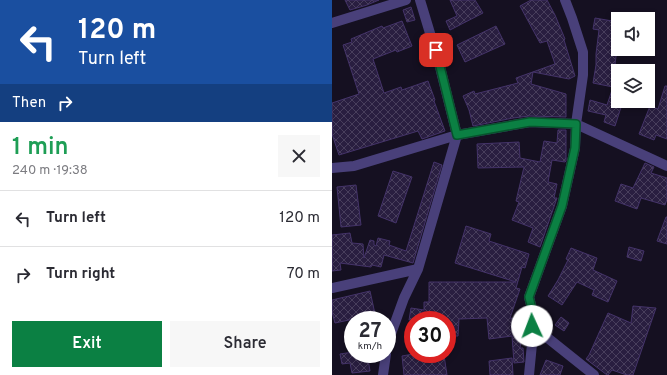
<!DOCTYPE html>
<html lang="en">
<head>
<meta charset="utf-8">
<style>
	:root { --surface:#fff; --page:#f7f7f7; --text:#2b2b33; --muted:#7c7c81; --line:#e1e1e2; --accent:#0b8043 }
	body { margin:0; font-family:Overpass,sans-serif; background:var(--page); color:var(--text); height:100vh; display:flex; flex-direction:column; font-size:15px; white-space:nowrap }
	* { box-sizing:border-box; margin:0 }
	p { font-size:13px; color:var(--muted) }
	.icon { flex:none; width:22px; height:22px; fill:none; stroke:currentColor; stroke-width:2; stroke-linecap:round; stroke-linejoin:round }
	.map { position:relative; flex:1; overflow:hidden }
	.details { display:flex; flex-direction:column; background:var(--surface); width:332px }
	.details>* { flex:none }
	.top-card { background:#1a4fa0; color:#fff; overflow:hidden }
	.buttons { position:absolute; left:279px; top:12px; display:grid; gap:8px }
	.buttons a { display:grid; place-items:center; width:44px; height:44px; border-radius:0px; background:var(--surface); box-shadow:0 2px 6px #0003; font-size:20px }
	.speed { position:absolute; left:12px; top:311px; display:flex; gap:8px; font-size:20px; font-weight:700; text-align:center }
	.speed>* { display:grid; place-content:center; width:52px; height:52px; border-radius:50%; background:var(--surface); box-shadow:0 2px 6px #0003; line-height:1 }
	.speed small { font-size:10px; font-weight:400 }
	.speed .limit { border:6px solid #d22; background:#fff; color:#111 }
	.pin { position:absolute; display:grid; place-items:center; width:34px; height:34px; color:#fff; margin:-17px; border-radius:8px; box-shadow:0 2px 6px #0006 }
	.me { position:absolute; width:44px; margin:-22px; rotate:358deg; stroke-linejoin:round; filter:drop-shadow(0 0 3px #0008) }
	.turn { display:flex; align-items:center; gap:14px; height:84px; padding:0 12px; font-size:18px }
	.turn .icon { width:52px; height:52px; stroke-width:2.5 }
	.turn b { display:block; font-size:28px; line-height:34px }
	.then { display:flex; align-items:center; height:38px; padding:0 12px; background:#0003; gap:8px; font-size:15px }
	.round { display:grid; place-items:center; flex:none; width:42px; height:42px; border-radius:0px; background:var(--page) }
	.headline { display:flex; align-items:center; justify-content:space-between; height:68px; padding:0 12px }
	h1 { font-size:24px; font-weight:600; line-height:30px; color:#1e9e55 }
	.button { display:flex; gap:8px; margin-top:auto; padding:8px 12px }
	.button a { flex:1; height:46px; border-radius:0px; background:var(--accent); color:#fff; font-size:16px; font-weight:600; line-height:46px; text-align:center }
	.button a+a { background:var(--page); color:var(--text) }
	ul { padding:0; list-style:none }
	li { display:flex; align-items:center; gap:12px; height:56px; padding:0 12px; border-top:1px solid var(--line) }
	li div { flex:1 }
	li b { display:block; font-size:15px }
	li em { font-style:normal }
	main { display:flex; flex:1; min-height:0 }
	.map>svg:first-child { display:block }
	.building { fill:url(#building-cross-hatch); stroke:#443369 }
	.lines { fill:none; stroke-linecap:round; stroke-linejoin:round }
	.minor { stroke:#49407a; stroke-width:10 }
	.route-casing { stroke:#07532c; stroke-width:10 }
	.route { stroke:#0b8043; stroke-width:7 }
</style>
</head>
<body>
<main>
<section class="details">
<div class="top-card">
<div class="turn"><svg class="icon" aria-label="left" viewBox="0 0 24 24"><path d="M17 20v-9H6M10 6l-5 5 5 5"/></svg><div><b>120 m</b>Turn left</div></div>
<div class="then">Then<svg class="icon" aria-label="right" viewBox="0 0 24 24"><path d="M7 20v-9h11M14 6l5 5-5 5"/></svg></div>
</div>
<div class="headline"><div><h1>1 min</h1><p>240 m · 19:38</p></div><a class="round"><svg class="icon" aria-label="close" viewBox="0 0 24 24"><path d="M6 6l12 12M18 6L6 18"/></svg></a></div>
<ul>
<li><svg class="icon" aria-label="left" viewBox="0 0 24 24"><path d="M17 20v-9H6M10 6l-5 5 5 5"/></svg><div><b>Turn left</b></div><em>120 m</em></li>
<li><svg class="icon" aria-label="right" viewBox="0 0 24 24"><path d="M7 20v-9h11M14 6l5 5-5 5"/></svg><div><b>Turn right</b></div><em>70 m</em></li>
</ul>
<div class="button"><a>Exit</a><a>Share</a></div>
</section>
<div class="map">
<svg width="335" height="375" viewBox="0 0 335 375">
	<defs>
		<pattern id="building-cross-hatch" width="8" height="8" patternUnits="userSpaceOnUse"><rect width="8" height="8" fill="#291e40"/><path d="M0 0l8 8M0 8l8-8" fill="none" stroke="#483e5c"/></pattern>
	</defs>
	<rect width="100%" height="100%" fill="#151021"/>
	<!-- building -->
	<path class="building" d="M 13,0 L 47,0 L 35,5 L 18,10 Z
		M 118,0 L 143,0 L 151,13 L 118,30 L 114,21 L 125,16 Z
		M 199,0 L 215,0 L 223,15 L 233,39 L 232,40 L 243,76 L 237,79 L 201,72 L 199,84 L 234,94 L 234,117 L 197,116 L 181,118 L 141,126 L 137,110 L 131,96 L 142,91 L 143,94 L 186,83 L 184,78 L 223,64 L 215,41 L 208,43 L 188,6 Z
		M 79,7 L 83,20 L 75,22 L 71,10 Z
		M 263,18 L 286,22 L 286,42 L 283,64 L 286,65 L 286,101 L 291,101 L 283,126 L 272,122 L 274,115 L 256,111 L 258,100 L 275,105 L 281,87 L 261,83 L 264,65 L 264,54 L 267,30 L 261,29 Z
		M 70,21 L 80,46 L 65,52 L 64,50 L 41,59 L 52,93 L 69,87 L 70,90 L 96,81 L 103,100 L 102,101 L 113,131 L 90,139 L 86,131 L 7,155 L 0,134 L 0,103 L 27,94 L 11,45 L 20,42 L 19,39 L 50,26 L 51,28 Z
		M 164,26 L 173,44 L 133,62 L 125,45 Z
		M 333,86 L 335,86 L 335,139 L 324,135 L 322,140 L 307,134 L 318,106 L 326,109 Z
		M 226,130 L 234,130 L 234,161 L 233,162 L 220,160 L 216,182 L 225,184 L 222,198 L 225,198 L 208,247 L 196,242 L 201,228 L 180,220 L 187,202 L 184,201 L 192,167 L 146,168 L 145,144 L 187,142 L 188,158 L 208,162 L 212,141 L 225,143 Z
		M 102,162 L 110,165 L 81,263 L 52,255 L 49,267 L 40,265 L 39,267 L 8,263 L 9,270 L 0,271 L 0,235 L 18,233 L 20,243 L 31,244 L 32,258 L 38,240 L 42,241 L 42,245 L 44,246 L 46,238 L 58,241 L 57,245 L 74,251 Z
		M 313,163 L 322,167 L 319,173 L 335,178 L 335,199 L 333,205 L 309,198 L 305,209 L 283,201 L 289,184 L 301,188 Z
		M 61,171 L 80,177 L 64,223 L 46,216 Z
		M 24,185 L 29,225 L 9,227 L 5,187 Z
		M 334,217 L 335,217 L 335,244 L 325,241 Z
		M 134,226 L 159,234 L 157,241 L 197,254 L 193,268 L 190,267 L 184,288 L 188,289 L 178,318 L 192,320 L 188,348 L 191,348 L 192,362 L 182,363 L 180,336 L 157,339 L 155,318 L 127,319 L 126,336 L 115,336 L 115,319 L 77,320 L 79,308 L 92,310 L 92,302 L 97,302 L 97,282 L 184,282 L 123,263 Z
		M 297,247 L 312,251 L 309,261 L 295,257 Z
		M 239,248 L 265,258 L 261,270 L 285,281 L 276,302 L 260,295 L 262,290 L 245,282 L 230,305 L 216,296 L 226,280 L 236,260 L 234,259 Z
		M 38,291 L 43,314 L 35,316 L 36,320 L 17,320 L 3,323 L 0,312 L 0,300 Z
		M 301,306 L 324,308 L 301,375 L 295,375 L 280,370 L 276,375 L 275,375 L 254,359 L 257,355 L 276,313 L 299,323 Z
		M 229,317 L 237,323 L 232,331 L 223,325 Z
		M 21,352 L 21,354 L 40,354 L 40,358 L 36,359 L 38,371 L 20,373 L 18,363 L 10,364 L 8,354 Z
		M 81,354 L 81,358 L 97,356 L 97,357 L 112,355 L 115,375 L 72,375 L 70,356 Z
		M 180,358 L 181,375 L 158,375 L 157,361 Z
		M 214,360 L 231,366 L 228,375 L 208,375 Z"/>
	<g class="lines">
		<!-- minor -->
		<path class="minor" d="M 0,23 L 74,0
			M 0,168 L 22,166 L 125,135 L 198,122 L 244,124 L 335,166
			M 0,288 L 86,269
			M 200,344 L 208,336 L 213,337 L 217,339 L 262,375
			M 55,346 L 56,342 L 72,298 L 86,269 L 125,135 L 107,63 L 88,0
			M 51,375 L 54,354
			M 197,375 L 200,344 L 201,313 L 197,297 L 230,206 L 243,148 L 244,124 L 251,75 L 251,52 L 240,18 L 233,0"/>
	</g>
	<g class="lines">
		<defs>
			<path id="route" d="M 104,50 L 125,135 L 198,122 L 244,124 L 243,148 L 230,206 L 197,297 L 201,313 L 200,326"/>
		</defs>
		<!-- route casing -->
		<use href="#route" class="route-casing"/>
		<!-- route -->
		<use href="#route" class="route"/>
	</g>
</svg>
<div class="buttons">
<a><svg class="icon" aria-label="sound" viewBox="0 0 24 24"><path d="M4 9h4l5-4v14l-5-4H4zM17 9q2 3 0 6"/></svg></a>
<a><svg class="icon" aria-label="layers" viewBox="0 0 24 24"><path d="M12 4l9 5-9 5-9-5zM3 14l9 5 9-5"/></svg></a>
</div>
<div class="speed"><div>27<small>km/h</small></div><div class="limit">30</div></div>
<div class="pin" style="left:104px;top:50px;background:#d93025"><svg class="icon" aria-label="arrive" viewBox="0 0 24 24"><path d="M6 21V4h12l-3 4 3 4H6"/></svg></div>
<svg class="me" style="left:200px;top:326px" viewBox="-20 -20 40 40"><circle r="19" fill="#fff"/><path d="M0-13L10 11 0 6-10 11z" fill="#0b8043"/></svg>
</div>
</main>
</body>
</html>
